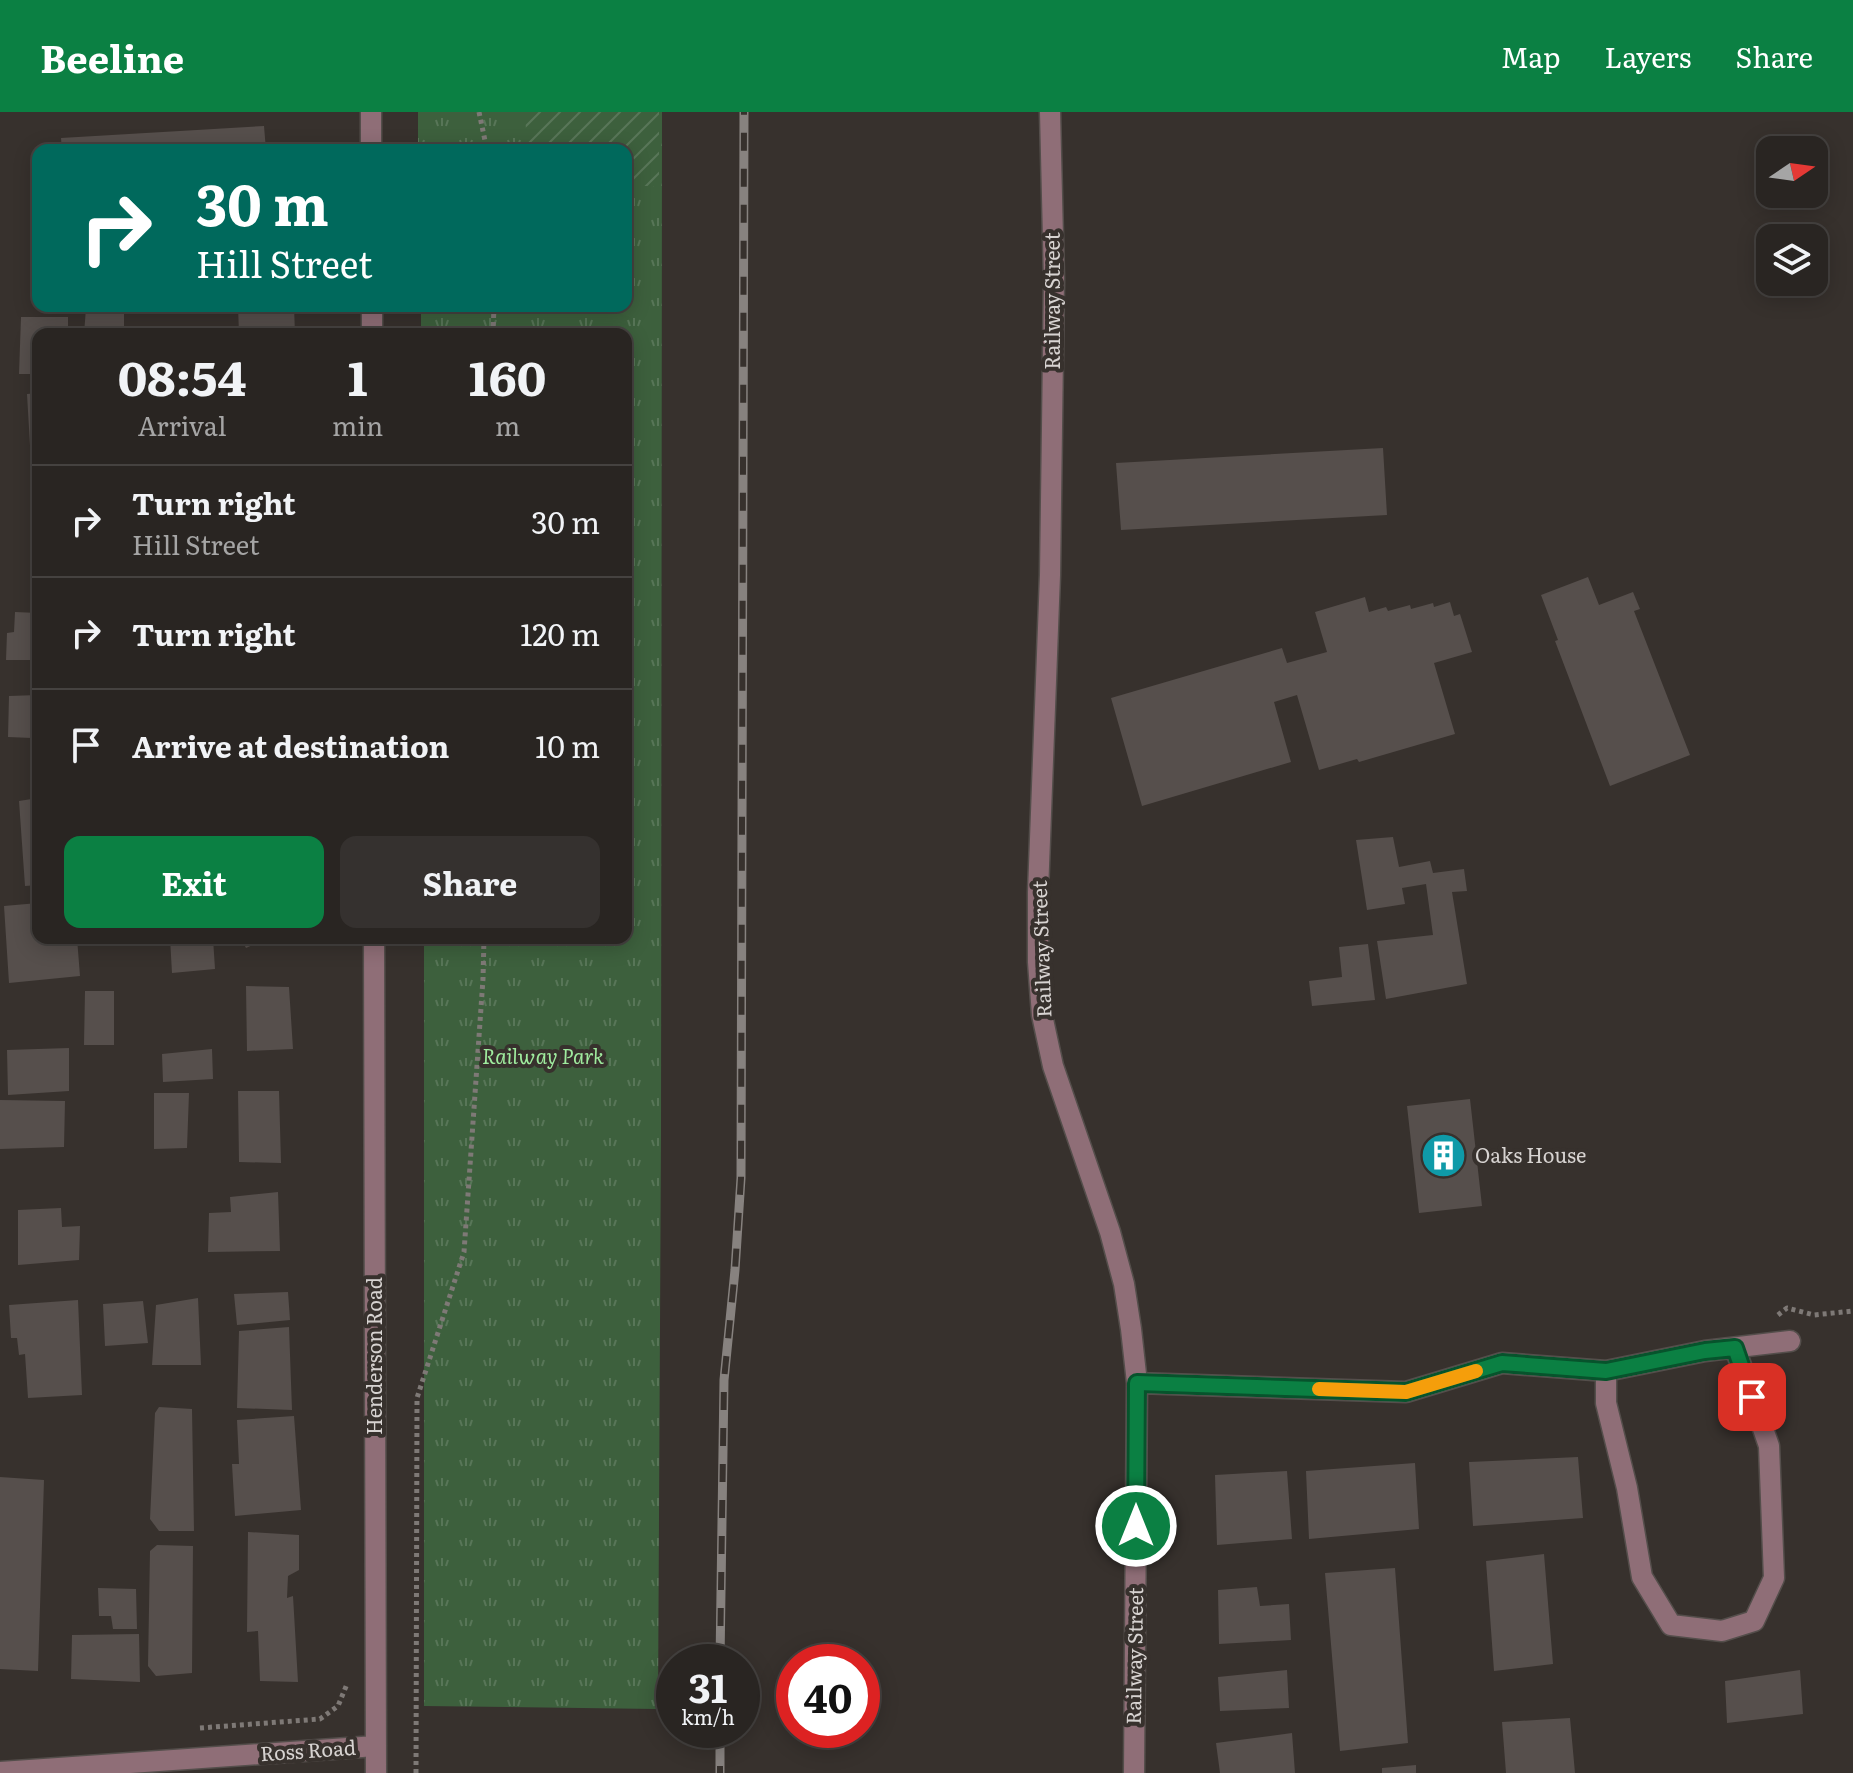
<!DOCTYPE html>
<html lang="en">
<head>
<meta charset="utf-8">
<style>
	:root { --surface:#292522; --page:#35312f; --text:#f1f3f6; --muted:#a5a5a5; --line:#454240; --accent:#0b8043 }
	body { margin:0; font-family:Literata,serif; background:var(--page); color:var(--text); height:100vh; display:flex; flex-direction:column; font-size:30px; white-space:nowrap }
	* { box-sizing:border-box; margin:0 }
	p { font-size:26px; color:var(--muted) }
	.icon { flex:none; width:44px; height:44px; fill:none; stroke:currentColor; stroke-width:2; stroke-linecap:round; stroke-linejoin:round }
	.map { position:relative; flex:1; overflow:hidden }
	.drawer { position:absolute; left:32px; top:216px; width:600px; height:616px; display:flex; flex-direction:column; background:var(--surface); border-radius:16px; box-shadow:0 4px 20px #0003,0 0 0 2px var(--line) }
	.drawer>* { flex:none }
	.hud { position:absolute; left:32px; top:32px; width:600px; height:168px; border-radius:16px; box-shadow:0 4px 20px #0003,0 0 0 2px var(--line); background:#00695c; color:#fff; overflow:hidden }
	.needle { width:52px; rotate:77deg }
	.buttons { position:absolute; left:1756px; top:24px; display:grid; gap:16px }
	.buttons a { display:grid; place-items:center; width:72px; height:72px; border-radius:16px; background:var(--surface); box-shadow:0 4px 20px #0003,0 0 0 2px var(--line); font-size:40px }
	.speed { position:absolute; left:656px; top:1532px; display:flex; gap:16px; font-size:40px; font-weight:700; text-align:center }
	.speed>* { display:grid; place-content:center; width:104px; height:104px; border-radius:50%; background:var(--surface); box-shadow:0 4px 20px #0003,0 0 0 2px var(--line); line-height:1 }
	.speed small { font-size:20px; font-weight:400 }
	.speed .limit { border:12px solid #d22; background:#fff; color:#111 }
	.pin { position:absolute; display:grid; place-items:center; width:68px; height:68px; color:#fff; margin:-34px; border-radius:16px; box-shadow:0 4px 12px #0006 }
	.me { position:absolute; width:88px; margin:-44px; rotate:0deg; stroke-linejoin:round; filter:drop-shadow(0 0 6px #0008) }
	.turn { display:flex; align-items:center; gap:28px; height:168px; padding:0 32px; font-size:36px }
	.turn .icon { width:104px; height:104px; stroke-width:2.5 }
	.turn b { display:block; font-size:56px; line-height:68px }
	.eta { display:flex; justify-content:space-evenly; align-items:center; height:136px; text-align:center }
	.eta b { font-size:48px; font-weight:700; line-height:56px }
	.primary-button { display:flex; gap:16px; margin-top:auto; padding:16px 32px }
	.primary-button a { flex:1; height:92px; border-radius:16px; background:var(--accent); color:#fff; font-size:32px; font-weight:700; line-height:92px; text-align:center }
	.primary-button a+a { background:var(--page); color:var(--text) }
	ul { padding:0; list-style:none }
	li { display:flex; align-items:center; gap:24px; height:112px; padding:0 32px; border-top:2px solid var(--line) }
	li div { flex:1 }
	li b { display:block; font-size:30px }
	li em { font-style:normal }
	header { display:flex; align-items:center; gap:48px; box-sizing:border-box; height:112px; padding:0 40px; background:var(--accent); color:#fff }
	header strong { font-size:38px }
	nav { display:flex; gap:44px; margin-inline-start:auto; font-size:28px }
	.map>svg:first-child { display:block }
	.park { fill:url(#park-tufts) }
	.garden { fill:url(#garden-furrows) }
	.building { fill:#564f4c }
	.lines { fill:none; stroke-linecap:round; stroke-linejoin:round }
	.minor-casing { stroke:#544e4b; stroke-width:23 }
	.path { stroke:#7e7976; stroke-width:5; stroke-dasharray:4 4; stroke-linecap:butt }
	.minor { stroke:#8f6e77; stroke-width:20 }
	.rail-casing { stroke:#87827f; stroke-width:9 }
	.rail { stroke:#37312d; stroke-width:6; stroke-dasharray:18; stroke-linecap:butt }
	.route-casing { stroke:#07532c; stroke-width:20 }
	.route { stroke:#0b8043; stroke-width:14 }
	.slow { stroke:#f59e0b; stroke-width:14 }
	.labels { text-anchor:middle; stroke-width:8; stroke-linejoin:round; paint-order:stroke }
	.street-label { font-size:20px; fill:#d7d3d1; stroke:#37312d }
	.park-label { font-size:20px; font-style:italic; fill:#9feb9e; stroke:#37312d }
	.poi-label { font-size:20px; fill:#d7d3d1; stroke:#37312d; text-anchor:start }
</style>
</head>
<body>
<header>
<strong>Beeline</strong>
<nav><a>Map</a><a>Layers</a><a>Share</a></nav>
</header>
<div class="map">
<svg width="1853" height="1661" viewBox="0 0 1853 1661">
	<defs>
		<pattern id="park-tufts" width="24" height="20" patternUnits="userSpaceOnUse" patternTransform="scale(2)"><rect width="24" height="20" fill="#3d603d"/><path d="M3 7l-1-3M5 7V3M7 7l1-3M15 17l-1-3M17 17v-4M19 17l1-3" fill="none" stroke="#587658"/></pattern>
		<pattern id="garden-furrows" width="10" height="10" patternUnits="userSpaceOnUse" patternTransform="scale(2)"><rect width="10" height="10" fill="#3d603d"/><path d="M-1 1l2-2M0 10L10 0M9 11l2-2" fill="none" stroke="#587658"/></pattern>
	</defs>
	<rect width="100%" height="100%" fill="#37312d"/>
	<!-- park -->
	<path class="park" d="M 418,0 L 662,0 L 661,1022 L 658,1597 L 424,1594 L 424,826 L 626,826 L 626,222 L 421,222 L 421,194 L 626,194 L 626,38 L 418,38 Z"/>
	<!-- garden -->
	<path class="garden" d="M 525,0 L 659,0 L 659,74 L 626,74 L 626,38 L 527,38 Z"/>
	<!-- building -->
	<path class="building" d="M 264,14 L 266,38 L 62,38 L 61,26 Z
		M 124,194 L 124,222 L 84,222 L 86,196 Z
		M 238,194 L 294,194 L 295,222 L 239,222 Z
		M 21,205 L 68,205 L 68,222 L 38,222 L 38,262 L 19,262 Z
		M 163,214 L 206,214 L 206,222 L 163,222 Z
		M 38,281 L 38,437 L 36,437 L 27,282 Z
		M 1383,336 L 1387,403 L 1121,418 L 1116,351 Z
		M 1588,465 L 1599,493 L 1633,480 L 1640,497 L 1634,499 L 1690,643 L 1610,674 L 1555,529 L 1558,528 L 1541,483 Z
		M 1365,485 L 1369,500 L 1386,495 L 1388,499 L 1410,493 L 1411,497 L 1433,491 L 1434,495 L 1450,490 L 1454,504 L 1460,502 L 1472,540 L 1434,551 L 1455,622 L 1359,650 L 1357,647 L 1319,658 L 1297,583 L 1274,590 L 1291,650 L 1142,694 L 1111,586 L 1282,536 L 1287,551 L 1327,540 L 1315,500 Z
		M 15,500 L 38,501 L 38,548 L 6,548 L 7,521 L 14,520 Z
		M 38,583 L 38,644 L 31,644 L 32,626 L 8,625 L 9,584 Z
		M 38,686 L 38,773 L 25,774 L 19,689 Z
		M 1393,725 L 1399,755 L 1430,749 L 1433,761 L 1464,757 L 1467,779 L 1452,780 L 1467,872 L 1386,887 L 1377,829 L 1433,823 L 1426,772 L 1402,776 L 1405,792 L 1367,798 L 1356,728 Z
		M 38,791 L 38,826 L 77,826 L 80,864 L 9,871 L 4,794 Z
		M 170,826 L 213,826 L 215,857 L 172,861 Z
		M 241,826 L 268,826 L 246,836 Z
		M 1368,832 L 1375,888 L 1312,894 L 1309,869 L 1342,865 L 1339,835 Z
		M 246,874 L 289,875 L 293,937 L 247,939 Z
		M 85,879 L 114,879 L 114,933 L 84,933 Z
		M 69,936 L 69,979 L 8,983 L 7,938 Z
		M 212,937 L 213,967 L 163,970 L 162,942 Z
		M 238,979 L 279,979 L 281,1051 L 239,1050 Z
		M 154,981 L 189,981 L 187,1036 L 154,1037 Z
		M 1470,987 L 1482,1094 L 1419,1101 L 1407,994 Z
		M 0,988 L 65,989 L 64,1035 L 0,1037 Z
		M 278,1080 L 280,1139 L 208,1140 L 209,1101 L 231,1100 L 230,1085 Z
		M 61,1096 L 62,1115 L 80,1114 L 79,1148 L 18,1153 L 18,1098 Z
		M 288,1180 L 290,1208 L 237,1213 L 234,1182 Z
		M 198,1186 L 201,1253 L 152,1253 L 156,1193 Z
		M 78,1188 L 82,1283 L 28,1286 L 25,1242 L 19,1243 L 17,1226 L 11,1226 L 9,1193 Z
		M 143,1189 L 148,1231 L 105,1234 L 103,1192 Z
		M 289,1215 L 292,1298 L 237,1296 L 239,1219 Z
		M 159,1295 L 192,1297 L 194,1419 L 159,1419 L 150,1407 L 155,1301 Z
		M 294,1304 L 301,1398 L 235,1404 L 232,1352 L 239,1352 L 237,1308 Z
		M 1578,1345 L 1583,1406 L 1473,1414 L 1469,1350 Z
		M 1415,1351 L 1419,1417 L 1309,1427 L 1306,1359 Z
		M 1287,1359 L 1292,1427 L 1217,1433 L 1215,1363 Z
		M 0,1365 L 44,1368 L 38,1559 L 0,1557 Z
		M 248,1420 L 299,1423 L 299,1458 L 288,1464 L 287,1486 L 293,1484 L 298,1570 L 260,1569 L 258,1519 L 247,1520 Z
		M 157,1433 L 193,1434 L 192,1561 L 156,1564 L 148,1554 L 150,1439 Z
		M 1544,1442 L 1553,1552 L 1494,1559 L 1486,1449 Z
		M 1395,1456 L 1408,1631 L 1340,1639 L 1325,1461 Z
		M 1257,1475 L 1260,1494 L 1289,1492 L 1291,1528 L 1219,1532 L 1218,1478 Z
		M 98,1476 L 136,1477 L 137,1517 L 113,1517 L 111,1504 L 99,1504 Z
		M 139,1522 L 140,1570 L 71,1567 L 72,1523 Z
		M 1287,1558 L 1289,1596 L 1220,1599 L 1218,1565 Z
		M 1800,1558 L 1803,1602 L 1727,1611 L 1725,1569 Z
		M 1570,1606 L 1575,1661 L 1506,1661 L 1502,1610 Z
		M 1292,1621 L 1295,1661 L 1220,1661 L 1216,1631 Z
		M 1416,1653 L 1416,1661 L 1382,1661 L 1382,1656 Z"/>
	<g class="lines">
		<defs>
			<path id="minor" d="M 371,0 L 371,38
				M 1050,0 L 1054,168 L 1050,463 L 1038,780 L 1038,850 L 1042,903 L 1053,954 L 1110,1120 L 1124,1172 L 1131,1217 L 1137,1271 L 1134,1661
				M 372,194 L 372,222
				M 374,826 L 376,1661
				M 1606,1259 L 1606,1291 L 1627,1376 L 1642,1465 L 1671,1513 L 1722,1519 L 1754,1509 L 1774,1466 L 1769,1334 L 1735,1236
				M 1137,1271 L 1406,1280 L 1502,1251 L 1606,1259 L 1705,1239 L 1790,1229
				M 0,1660 L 376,1634"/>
		</defs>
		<!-- minor casing -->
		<use href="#minor" class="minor-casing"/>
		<!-- path -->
		<path class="path" d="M 479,0 L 487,38
			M 493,222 L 494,194
			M 1778,1203 L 1787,1196 L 1814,1203 L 1853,1199
			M 200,1616 L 320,1607 L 338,1594 L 347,1572
			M 416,1661 L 417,1286 L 464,1140 L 483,867 L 484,826"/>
		<!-- minor -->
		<use href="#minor" class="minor"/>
		<defs>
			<path id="rail" d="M 720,1550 L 724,1268 L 735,1158 L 741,1066 L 744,0
				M 720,1618 L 720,1661"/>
		</defs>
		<!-- rail casing -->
		<use href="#rail" class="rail-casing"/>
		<!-- rail -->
		<use href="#rail" class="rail"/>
	</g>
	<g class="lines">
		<defs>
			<path id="route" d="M 1136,1414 L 1137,1271 L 1406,1280 L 1502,1251 L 1606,1259 L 1705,1239 L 1735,1236 L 1752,1285"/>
		</defs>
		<!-- route casing -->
		<use href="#route" class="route-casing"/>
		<!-- route -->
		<use href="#route" class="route"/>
		<!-- slow -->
		<path class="slow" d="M 1319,1277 L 1406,1280 L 1476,1259"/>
	</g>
	<!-- icons -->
	<defs>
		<symbol id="building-disc" viewBox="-11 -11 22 22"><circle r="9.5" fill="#0f9aa8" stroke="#37312d"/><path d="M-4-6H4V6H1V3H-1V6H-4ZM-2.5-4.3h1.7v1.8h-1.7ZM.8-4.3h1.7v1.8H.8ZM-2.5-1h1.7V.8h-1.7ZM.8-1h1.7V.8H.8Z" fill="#fff"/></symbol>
	</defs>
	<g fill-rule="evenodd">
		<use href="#building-disc" x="1418" y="1018" width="51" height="51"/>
	</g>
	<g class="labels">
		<!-- street labels -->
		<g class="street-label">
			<text transform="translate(1053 189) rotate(-90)" y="7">Railway Street</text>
			<text transform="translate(1042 837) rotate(-92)" y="7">Railway Street</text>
			<text transform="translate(375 1244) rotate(-90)" y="7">Henderson Road</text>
			<text transform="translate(1135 1544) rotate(-89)" y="7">Railway Street</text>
			<text transform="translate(308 1639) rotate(-4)" y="7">Ross Road</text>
		</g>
		<!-- park labels -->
		<g class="park-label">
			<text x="543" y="952">Railway Park</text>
		</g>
		<!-- poi labels -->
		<g class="poi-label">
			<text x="1475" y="1051">Oaks House</text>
		</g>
	</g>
</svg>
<div class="buttons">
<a><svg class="needle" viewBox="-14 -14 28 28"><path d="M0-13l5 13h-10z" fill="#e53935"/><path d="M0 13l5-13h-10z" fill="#a5a5a5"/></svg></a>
<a><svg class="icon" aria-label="layers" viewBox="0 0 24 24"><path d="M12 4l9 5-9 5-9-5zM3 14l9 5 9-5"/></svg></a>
</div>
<div class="speed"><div>31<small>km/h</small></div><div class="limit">40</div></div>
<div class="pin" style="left:1752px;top:1285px;background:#d93025"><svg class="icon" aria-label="arrive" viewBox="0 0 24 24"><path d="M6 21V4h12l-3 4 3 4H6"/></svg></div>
<svg class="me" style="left:1136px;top:1414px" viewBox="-20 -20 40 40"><circle r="17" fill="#0b8043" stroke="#fff" stroke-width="3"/><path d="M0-11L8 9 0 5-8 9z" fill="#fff"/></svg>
<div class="hud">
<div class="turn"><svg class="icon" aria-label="right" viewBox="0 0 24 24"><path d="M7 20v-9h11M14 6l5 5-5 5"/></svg><div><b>30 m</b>Hill Street</div></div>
</div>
<section class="drawer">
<div class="eta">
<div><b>08:54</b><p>Arrival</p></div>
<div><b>1</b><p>min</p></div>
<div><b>160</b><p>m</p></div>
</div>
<ul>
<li><svg class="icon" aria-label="right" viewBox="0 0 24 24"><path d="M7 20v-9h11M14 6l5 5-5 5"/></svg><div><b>Turn right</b><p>Hill Street</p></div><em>30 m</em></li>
<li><svg class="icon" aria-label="right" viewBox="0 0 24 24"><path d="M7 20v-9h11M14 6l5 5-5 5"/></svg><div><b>Turn right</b></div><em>120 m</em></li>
<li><svg class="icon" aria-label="arrive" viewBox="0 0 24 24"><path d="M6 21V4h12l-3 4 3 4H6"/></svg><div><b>Arrive at destination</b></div><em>10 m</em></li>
</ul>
<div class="primary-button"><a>Exit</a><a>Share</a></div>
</section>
</div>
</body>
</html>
